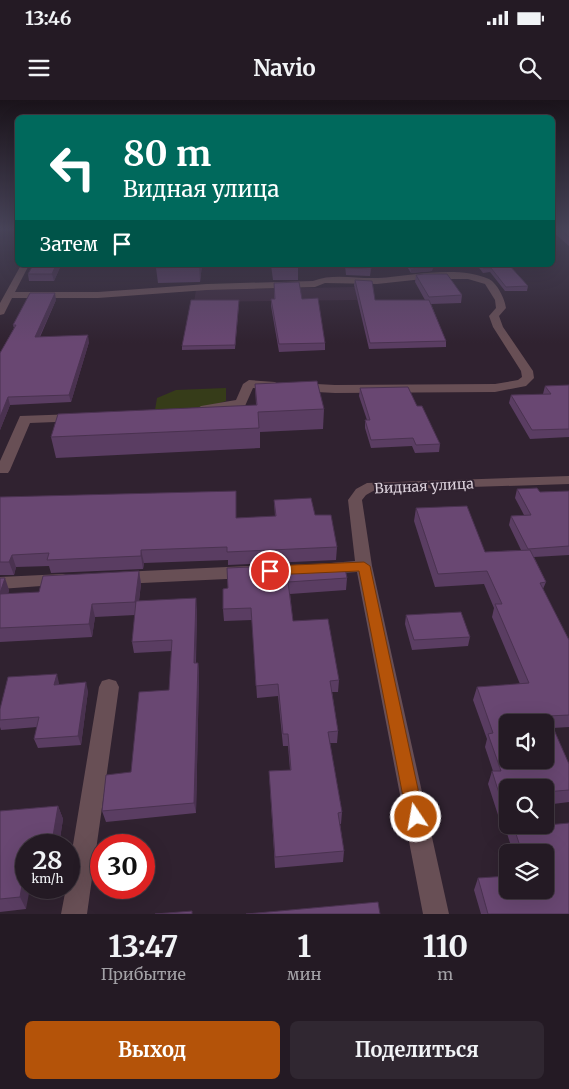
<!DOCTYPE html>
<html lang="ru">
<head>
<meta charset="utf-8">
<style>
	:root { --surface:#241a24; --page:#302731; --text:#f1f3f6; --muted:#a3a1a6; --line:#413841; --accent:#b45309 }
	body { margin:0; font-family:Merriweather,serif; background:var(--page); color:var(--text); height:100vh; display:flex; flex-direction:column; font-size:19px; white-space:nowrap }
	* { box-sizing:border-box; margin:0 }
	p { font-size:16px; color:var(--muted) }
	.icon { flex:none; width:28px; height:28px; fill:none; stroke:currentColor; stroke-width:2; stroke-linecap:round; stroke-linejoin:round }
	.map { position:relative; height:814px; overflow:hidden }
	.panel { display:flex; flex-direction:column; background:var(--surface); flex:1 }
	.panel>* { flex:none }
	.banner { position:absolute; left:15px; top:15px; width:540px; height:152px; border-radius:8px; box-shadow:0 5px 20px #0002,0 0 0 1px var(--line); background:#00695c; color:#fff; overflow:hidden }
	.tools { position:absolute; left:499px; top:614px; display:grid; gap:10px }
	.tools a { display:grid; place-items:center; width:55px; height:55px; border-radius:8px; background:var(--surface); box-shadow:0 5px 20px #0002,0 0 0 1px var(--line); font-size:25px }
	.speed { position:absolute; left:15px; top:734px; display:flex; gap:10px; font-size:25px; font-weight:700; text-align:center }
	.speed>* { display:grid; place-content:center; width:65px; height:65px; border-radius:50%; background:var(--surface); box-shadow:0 5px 20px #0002,0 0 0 1px var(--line); line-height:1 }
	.speed small { font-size:12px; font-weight:400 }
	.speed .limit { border:8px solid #d22; background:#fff; color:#111 }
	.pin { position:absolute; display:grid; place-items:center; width:42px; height:42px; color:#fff; margin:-21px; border:2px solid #fff; border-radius:50%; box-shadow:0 1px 5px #0007 }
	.me { position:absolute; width:55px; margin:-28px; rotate:348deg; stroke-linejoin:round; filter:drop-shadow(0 0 4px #0008) }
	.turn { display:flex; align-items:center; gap:18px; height:105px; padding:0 25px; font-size:22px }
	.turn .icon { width:65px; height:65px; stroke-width:2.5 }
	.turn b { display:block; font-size:35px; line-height:42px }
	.then { display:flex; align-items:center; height:48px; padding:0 25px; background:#0003; gap:10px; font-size:19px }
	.eta { display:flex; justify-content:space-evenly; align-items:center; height:85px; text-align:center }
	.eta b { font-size:30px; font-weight:700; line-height:35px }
	.primary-button { display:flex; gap:10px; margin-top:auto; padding:10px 25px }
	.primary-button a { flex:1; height:58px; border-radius:8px; background:var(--accent); color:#fff; font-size:20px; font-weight:700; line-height:58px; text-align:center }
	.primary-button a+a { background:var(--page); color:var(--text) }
	.status { display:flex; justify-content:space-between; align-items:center; height:35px; padding:0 25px; background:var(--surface); direction:ltr }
	.status svg { height:14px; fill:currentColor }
	header { display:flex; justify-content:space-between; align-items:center; height:65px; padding:0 25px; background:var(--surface); font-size:22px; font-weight:700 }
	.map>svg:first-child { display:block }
	.built { fill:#3c293c }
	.green { fill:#363c19 }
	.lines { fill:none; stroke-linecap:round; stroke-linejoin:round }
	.street { fill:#684f55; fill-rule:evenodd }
	.wall { fill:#5a3d62 }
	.shaded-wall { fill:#4a3250 }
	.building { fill:#694772; stroke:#4a3250; fill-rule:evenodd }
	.route { fill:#b45309; stroke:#753606 }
	.labels { text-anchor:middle; stroke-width:4; stroke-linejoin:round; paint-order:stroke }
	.street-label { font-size:14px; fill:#dcd2dc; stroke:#302230 }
</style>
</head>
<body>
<div class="status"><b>13:46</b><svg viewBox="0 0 49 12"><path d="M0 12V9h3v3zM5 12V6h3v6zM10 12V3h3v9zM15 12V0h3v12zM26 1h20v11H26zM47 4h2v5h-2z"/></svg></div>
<header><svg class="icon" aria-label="menu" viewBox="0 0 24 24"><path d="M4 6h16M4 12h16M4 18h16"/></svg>Navio<svg class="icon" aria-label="search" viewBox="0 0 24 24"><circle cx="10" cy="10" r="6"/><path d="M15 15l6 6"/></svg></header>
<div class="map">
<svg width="569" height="814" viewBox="0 0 569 814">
	<rect width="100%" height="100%" fill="#302230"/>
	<!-- built -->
	<path class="built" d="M 355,187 L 357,200 L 194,202 L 196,190 Z"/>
	<!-- green -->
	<path class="green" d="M 226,288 L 226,301 L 207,307 L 155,310 L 157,298 L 176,290 Z"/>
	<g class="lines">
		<!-- street -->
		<path class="street" d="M 21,165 L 29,165 L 15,192 L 98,192 L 207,184 L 313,181 C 333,173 357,179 378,178 C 412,176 457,165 489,179 C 497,183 505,199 506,208 L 499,216 L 503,227 L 533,271 L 534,278 L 526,286 L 495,292 L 335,293 L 298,291 L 292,287 L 298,283 L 335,285 L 495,284 L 518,280 L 522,277 L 521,271 L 493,227 L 489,216 L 496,208 L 495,200 L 485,184 L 468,179 L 423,179 L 377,184 L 325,183 L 315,187 L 207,190 L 98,198 L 12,198 L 4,214 L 0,215 L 0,203 Z
			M 249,280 L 275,282 L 281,286 L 275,290 L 253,288 L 245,306 L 201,314 L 195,310 L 201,306 L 236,300 L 243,284 Z
			M 76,314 L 82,318 L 81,321 L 30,323 L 10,370 L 8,373 L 0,373 L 0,361 L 20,316 Z
			M 569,376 L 569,384 L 375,390 L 366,395 L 362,400 L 372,466 L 449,814 L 423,814 L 357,472 L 325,474 L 319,472 L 317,468 L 319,464 L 355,461 L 348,400 L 356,389 L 367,383 Z
			M 248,466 L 254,468 L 256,472 L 254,476 L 248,478 L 121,484 L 115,482 L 113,478 L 115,474 L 121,472 Z
			M 63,474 L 69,476 L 71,480 L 69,484 L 0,489 L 0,477 Z
			M 109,579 L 116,581 L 119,587 L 87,814 L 61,814 L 66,788 L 69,788 L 69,769 L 99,587 L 102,581 Z"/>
	</g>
	<!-- wall -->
	<path class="wall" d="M 553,129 L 569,129 L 569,146 L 552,131 Z
		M 61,165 L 54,181 L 29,181 L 28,174 Z
		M 202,165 L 200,182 L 158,183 L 156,168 Z
		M 271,165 L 298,165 L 298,180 L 273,180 Z
		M 345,165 L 370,165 L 371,169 L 370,176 L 346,175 Z
		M 406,165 L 432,165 L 433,166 L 432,171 L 411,173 Z
		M 477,165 L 509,165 L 528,186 L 527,191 L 505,191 L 490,172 L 483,173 Z
		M 416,175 L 462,195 L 461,203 L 431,204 L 446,241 L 446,247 L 369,249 L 354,185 L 355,180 L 375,200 L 425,200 L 415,182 Z
		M 274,183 L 302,199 L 325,243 L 325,250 L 279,252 L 271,206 L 271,199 L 274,199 Z
		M 56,200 L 40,237 L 89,242 L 71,302 L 10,305 L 0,330 L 0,253 L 14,228 L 13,225 Z
		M 239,203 L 235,249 L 182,250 L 182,246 Z
		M 255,284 L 324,309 L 323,329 L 260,332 L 260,348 L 56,358 L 51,337 L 256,305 Z
		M 569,285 L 569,337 L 530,339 L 509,303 L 511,295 L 543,294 L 545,286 Z
		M 360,288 L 417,306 L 440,344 L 439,352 L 415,353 L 412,346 L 371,348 L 365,328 L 365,320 L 367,320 L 359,296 Z
		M 517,389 L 540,392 L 569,391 L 569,455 L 534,457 L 546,482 L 543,489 L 569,540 L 569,627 L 553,628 L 569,664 L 569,702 L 545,705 L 545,688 L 508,688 L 508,725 L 545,725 L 569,814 L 481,814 L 474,790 L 478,778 L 545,790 L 545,752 L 513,752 L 502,718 L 499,718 L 488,684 L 492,671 L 493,671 L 485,647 L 487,639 L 473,600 L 477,587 L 520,584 L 492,517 L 494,508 L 484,484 L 435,487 L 414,421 L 416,408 L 485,452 L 521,450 L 509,425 L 511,416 L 524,415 L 515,398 Z
		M 0,397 L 236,404 L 236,418 L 275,417 L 274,400 L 315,415 L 337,447 L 336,460 L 228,465 L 228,460 L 144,463 L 143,469 L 51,473 L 49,466 L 16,467 L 14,475 L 0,475 Z
		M 227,468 L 347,478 L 346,490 L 290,494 L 293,521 L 339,580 L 338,592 L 332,592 L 338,631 L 337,643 L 330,643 L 342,712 L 341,724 L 340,724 L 344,751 L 343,762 L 275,768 L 269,671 L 290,670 L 288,646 L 283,646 L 278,596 L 257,598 L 252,520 L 224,521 L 223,509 L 228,488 Z
		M 139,471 L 141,484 L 139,501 L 197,509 L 196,563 L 198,563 L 199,574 L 196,713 L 106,722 L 102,711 L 131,672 L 169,590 L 172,551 L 134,553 L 132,542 L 135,515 L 95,517 L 92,537 L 0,542 L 0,478 L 9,490 L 8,494 L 39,492 Z
		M 406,515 L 470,537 L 468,546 L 412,550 L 405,524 Z
		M 59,583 L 59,584 L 88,591 L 81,645 L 38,648 L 34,639 L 37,627 L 1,630 L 0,627 L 0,609 Z
		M 58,706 L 63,719 L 59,745 L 26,745 L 26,809 L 0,812 L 0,711 Z"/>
	<!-- shaded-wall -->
	<path class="shaded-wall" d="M 56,165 L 61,165 L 54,181 L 52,174 Z
		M 199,165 L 202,165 L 200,182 L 199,167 Z
		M 433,166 L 432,171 L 411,173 L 411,169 Z
		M 55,193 L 56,200 L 36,244 L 35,237 Z
		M 88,235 L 89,242 L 71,302 L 69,295 Z
		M 8,297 L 10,305 L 0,330 L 0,317 Z
		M 141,450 L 144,463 L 143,469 L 141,456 Z
		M 12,455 L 16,467 L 14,475 L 9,462 Z
		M 139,471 L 141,484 L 137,514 L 135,502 Z
		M 5,478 L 9,490 L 4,507 L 0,496 L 0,493 Z
		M 196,498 L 197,509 L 195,575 L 194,563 Z
		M 92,504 L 95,517 L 92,537 L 89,524 Z
		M 198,563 L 199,574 L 196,713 L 194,703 Z
		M 57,574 L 59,583 L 57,594 L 54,585 Z
		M 86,582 L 88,591 L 81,645 L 78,636 Z
		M 58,706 L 63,719 L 59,745 L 57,745 L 53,736 Z
		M 31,738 L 34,745 L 29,745 Z
		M 26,762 L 26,788 L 30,788 L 26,809 L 20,797 Z"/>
	<!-- building -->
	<path class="building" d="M 560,129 L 569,129 L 569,137 Z
		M 33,165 L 56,165 L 52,174 L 28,174 Z
		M 157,165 L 199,165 L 199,167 L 156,168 Z
		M 346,165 L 370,165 L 371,169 L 346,168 Z
		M 409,165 L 432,165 L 433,166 L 411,169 Z
		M 481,165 L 509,165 L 528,186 L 506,187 L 491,168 L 483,168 Z
		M 424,174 L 447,174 L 462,195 L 429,197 L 416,175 Z
		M 355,180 L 372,181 L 375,200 L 429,200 L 446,241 L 370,243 Z
		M 299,182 L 302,199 L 318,198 L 325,243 L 279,244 L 271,199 L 275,199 L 274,183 Z
		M 30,193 L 55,193 L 35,237 L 88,235 L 69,295 L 8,297 L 0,317 L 0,253 L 16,225 L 13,225 Z
		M 191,200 L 239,200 L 235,245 L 182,246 Z
		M 317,281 L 324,309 L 258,312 L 259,328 L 51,337 L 58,314 L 257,305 L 255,284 Z
		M 569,285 L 569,329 L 532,330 L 511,295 L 551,294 L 545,286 Z
		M 408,287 L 417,306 L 422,306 L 440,344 L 416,345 L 413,338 L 371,340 L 365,320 L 370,320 L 360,288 Z
		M 537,388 L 540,392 L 569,391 L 569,446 L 528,449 L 511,416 L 531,415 L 517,389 Z
		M 236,391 L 236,418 L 276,416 L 274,400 L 311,398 L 315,415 L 331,415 L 337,447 L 227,452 L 227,447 L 141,450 L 141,456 L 47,460 L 49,453 L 12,455 L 9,462 L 0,462 L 0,397 Z
		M 467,406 L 485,452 L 530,450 L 546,482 L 540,483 L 569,540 L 569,615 L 548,616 L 569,664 L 569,690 L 545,692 L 545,688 L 508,688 L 508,709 L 506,706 L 503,706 L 492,671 L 501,671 L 488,634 L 493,633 L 477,587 L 529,583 L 495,504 L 502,504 L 487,471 L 438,474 L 416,408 ZM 508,622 L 545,622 L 545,660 L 508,660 Z
		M 344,463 L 347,478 L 288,482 L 293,521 L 328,519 L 339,580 L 330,581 L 338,631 L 328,632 L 342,712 L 338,713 L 344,751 L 275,757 L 269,671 L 291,670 L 288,634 L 283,634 L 278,584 L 256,586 L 251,508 L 223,509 L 223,489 L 228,488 L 227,468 Z
		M 139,471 L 135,502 L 92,504 L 89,524 L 0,528 L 0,494 L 39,492 L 43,476 Z
		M 0,478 L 5,478 L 0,493 Z
		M 196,498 L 194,563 L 198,563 L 194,703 L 102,711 L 106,675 L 131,672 L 139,592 L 169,590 L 172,540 L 132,542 L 136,501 Z
		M 461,512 L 470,537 L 414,540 L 406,515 Z
		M 57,574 L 54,585 L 86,582 L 78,636 L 34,639 L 39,617 L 0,620 L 0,609 L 8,577 Z
		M 58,706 L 53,736 L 31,738 L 29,745 L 26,745 L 26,762 L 20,797 L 0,799 L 0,711 Z
		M 545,721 L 547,725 L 569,723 L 569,814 L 488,814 L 478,778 L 508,776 L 508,790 L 545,790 L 545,752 L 522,752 L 513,725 L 545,725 Z
		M 378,802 L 380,814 L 246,814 Z
		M 192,811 L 192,814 L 155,814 Z"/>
	<!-- sky -->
	<linearGradient id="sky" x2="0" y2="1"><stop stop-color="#1a131a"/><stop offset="0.53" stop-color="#484459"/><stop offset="1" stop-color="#484459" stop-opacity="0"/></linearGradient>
	<rect width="569" height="243" fill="url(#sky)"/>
	<!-- route -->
	<path class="route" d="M 364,462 L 370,466 L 424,717 L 422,723 L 416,726 L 409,723 L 407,717 L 359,471 L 270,475 L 264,471 L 270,466 Z"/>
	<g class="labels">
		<!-- street labels -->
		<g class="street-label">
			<text transform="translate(424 386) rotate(-3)" y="5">Видная улица</text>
		</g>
	</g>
</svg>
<div class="tools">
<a><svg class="icon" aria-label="sound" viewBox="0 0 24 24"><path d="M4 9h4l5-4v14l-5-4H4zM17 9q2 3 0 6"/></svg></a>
<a><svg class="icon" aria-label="search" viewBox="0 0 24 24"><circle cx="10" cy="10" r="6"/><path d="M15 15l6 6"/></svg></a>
<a><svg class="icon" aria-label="layers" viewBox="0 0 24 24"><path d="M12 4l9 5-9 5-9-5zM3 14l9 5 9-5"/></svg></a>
</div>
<div class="speed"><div>28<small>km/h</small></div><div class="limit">30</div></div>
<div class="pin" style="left:270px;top:471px;background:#d93025"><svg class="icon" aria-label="arrive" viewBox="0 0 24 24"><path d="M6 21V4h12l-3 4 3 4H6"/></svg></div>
<svg class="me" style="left:416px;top:717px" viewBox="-20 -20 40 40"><circle r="17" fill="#b45309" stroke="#fff" stroke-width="3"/><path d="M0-11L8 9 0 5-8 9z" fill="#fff"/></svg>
<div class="banner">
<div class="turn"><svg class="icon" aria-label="left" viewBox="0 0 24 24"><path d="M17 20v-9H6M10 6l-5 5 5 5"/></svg><div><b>80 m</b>Видная улица</div></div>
<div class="then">Затем<svg class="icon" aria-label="arrive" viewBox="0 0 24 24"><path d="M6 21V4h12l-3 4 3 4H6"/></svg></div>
</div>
</div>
<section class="panel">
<div class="eta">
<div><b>13:47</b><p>Прибытие</p></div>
<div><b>1</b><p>мин</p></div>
<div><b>110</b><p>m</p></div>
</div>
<div class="primary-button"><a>Выход</a><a>Поделиться</a></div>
</section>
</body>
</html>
